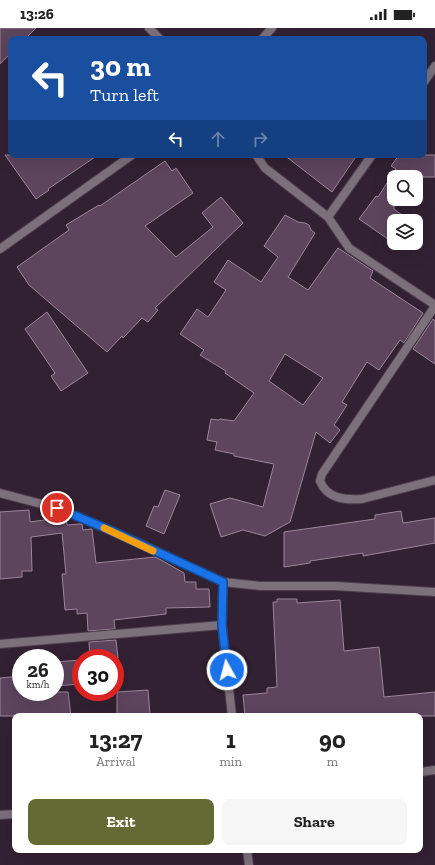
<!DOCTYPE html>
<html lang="en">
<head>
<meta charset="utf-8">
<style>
	:root { --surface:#fff; --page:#f6f6f6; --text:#222; --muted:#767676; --accent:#646a34 }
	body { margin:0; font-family:"Zilla Slab",serif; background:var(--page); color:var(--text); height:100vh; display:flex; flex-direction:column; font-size:15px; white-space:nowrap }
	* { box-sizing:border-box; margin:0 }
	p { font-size:13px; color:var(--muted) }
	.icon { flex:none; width:22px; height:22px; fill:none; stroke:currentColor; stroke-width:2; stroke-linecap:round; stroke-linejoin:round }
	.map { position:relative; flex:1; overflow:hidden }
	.details { position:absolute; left:12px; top:685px; width:411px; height:140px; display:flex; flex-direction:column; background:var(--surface); border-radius:8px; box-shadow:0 4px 16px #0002 }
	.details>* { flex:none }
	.top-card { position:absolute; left:8px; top:8px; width:419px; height:122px; border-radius:8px; box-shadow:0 4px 16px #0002; background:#1a4fa0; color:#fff; overflow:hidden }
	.buttons { position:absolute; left:387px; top:142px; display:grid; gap:8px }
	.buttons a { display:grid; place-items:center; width:36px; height:36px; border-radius:8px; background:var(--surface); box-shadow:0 4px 16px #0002; font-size:20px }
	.speed { position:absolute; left:12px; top:621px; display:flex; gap:8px; font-size:20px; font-weight:700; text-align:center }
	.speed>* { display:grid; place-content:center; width:52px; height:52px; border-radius:50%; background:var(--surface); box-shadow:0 4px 16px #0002; line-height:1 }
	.speed small { font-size:10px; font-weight:400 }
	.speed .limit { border:6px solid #d22; background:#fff; color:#111 }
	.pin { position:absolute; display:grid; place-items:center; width:34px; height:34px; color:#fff; margin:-17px; border:2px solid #fff; border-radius:50%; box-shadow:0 1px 4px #0007 }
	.me { position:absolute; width:44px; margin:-22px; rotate:353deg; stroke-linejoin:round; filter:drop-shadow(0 0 3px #0008) }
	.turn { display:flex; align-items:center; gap:14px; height:84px; padding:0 16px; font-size:18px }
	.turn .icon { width:52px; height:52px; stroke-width:2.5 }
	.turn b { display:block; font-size:28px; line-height:34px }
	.lanes { display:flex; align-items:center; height:38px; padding:0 16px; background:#0003; justify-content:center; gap:20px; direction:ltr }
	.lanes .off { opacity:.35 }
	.eta { display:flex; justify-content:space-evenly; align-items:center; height:68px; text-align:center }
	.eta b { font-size:24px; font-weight:700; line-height:28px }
	.cta { display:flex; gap:8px; margin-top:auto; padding:8px 16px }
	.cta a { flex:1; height:46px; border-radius:8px; background:var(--accent); color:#fff; font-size:16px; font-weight:700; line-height:46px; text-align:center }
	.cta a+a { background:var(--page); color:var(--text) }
	.status { display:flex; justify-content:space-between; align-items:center; height:28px; padding:0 20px; background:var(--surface); direction:ltr }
	.status svg { height:11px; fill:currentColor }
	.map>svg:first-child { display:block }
	.building { fill:#5d455d; stroke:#9b869b; fill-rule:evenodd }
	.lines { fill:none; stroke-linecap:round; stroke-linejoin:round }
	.minor-casing { stroke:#4e3e4e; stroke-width:10 }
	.tertiary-casing { stroke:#4e3e4e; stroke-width:10 }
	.minor { stroke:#7c707c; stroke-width:8 }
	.tertiary { stroke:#7c707c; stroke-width:8 }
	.route-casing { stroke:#114b97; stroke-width:10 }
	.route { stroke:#1a73e8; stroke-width:7 }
	.slow { stroke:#f59e0b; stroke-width:7 }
</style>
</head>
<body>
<div class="status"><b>13:26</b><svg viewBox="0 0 49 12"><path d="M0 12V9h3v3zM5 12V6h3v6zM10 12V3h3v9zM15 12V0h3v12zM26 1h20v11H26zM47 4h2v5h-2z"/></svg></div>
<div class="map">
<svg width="435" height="837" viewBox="0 0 435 837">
	<rect width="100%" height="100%" fill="#322132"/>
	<!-- building -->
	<path class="building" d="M 0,0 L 36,0 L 25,11 L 11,11 L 11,25 L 0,36 Z
		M 5,127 L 98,127 L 48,161 L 49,162 L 36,171 Z
		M 284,127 L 357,127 L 332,164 Z
		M 399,127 L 435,127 L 435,149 L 394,149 L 394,181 L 410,193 L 394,193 L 394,215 L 396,215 L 395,216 L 359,191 L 376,168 L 378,169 L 396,141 L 391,138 Z
		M 165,133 L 172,143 L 176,140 L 193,165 L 145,198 L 176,229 L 213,199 L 202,185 L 221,169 L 243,195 L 155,280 L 158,282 L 148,294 L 142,290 L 123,310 L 122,308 L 107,324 L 29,257 L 17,239 L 69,202 L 66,197 L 99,177 L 100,178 Z
		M 285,187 L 298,194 L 305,195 L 309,197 L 311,202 L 315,205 L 288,249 L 308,262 L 338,220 L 373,243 L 370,250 L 423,285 L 404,315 L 400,312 L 379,342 L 367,334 L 342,374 L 347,377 L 334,397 L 340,402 L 330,415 L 316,404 L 290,494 L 265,508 L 243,502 L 221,509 L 210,476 L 230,470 L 263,479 L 274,436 L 234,428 L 234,426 L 215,422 L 217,414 L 207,412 L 211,391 L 219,392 L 220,391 L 234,393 L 254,365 L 225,345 L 226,343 L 200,327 L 204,322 L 180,306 L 197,281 L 208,289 L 226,262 L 214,254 L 228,232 L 261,254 L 278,229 L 264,218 ZM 285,326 L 323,350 L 303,377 L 269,353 Z
		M 47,284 L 88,345 L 61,363 L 51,348 L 55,345 L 25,301 Z
		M 433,291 L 435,293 L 435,336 L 413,321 Z
		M 165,462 L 180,467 L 164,506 L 146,498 L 154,478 L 158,479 Z
		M 29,482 L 30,494 L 65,489 L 66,490 L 67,497 L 80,496 L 82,496 L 83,502 L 92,501 L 96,535 L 155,529 L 161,532 L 184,545 L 185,554 L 196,554 L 196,561 L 209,561 L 210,579 L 166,580 L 166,586 L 114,592 L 115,601 L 88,603 L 87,585 L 77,586 L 77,581 L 65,582 L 62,546 L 66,546 L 62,505 L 31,509 L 32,543 L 22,543 L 22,549 L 0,551 L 0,484 Z
		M 401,483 L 403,495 L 435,490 L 435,515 L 363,528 L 363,525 L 310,533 L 310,535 L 284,539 L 284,504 L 375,491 L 375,487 Z
		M 277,571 L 297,571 L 297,575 L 340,572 L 344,623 L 379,619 L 384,669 L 435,664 L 435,688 L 245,688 L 243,667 L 267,665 L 267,660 L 277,659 L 273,574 L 277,574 Z
		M 116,612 L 118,630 L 90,630 L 89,614 Z
		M 81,632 L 81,656 L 55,658 L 55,634 Z
		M 21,648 L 21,664 L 68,664 L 71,688 L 0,688 L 0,650 Z
		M 148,662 L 150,686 L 117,688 L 117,664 Z"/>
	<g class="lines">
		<defs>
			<path id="minor" d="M 149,0 L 160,11
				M 424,54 L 435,38
				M 256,127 L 265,140 L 328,189 L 349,220 L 435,277
				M 328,189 L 372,127
				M 435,278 L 322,446 L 320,453 C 327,471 345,472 362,471 L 435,452
				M 0,465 L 57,480 L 112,503 L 223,554
				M 0,616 L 222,597
				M 232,688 L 222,597 L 223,554 L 261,558 L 335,558 L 435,564
				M 420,744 L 435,742
				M 0,787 L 15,786
				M 247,822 L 249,837"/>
			<path id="tertiary" d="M 262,11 L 272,0
				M 0,221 L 132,127"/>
		</defs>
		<!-- minor casing -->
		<use href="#minor" class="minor-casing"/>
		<!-- tertiary casing -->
		<use href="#tertiary" class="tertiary-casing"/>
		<!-- minor -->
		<use href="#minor" class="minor"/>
		<!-- tertiary -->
		<use href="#tertiary" class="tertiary"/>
	</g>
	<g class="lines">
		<defs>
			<path id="route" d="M 57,480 L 112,503 L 223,554 L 222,597 L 227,642"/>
		</defs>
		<!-- route casing -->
		<use href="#route" class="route-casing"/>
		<!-- route -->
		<use href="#route" class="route"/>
		<!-- slow -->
		<path class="slow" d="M 104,500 L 153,523"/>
	</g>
</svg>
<div class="buttons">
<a><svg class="icon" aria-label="search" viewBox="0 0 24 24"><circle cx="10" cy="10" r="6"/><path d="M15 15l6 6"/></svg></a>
<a><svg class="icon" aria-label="layers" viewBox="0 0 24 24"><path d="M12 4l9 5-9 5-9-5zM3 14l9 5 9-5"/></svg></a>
</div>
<div class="speed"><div>26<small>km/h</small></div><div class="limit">30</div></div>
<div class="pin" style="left:57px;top:480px;background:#d93025"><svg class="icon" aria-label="arrive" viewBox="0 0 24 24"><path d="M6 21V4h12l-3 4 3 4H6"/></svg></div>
<svg class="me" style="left:227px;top:642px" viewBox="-20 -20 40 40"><circle r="17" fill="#1a73e8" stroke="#fff" stroke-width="3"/><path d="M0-11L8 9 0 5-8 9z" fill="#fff"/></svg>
<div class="top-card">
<div class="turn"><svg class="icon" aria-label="left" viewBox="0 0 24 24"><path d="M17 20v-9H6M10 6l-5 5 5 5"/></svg><div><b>30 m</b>Turn left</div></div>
<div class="lanes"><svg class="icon" aria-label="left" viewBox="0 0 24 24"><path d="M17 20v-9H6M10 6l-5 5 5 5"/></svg><svg class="icon off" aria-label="ahead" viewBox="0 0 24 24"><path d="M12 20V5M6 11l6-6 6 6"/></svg><svg class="icon off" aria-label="right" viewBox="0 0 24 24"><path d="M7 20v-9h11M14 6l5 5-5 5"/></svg></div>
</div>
<section class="details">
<div class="eta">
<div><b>13:27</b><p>Arrival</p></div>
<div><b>1</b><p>min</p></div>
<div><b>90</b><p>m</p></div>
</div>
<div class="cta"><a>Exit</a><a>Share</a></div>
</section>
</div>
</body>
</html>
